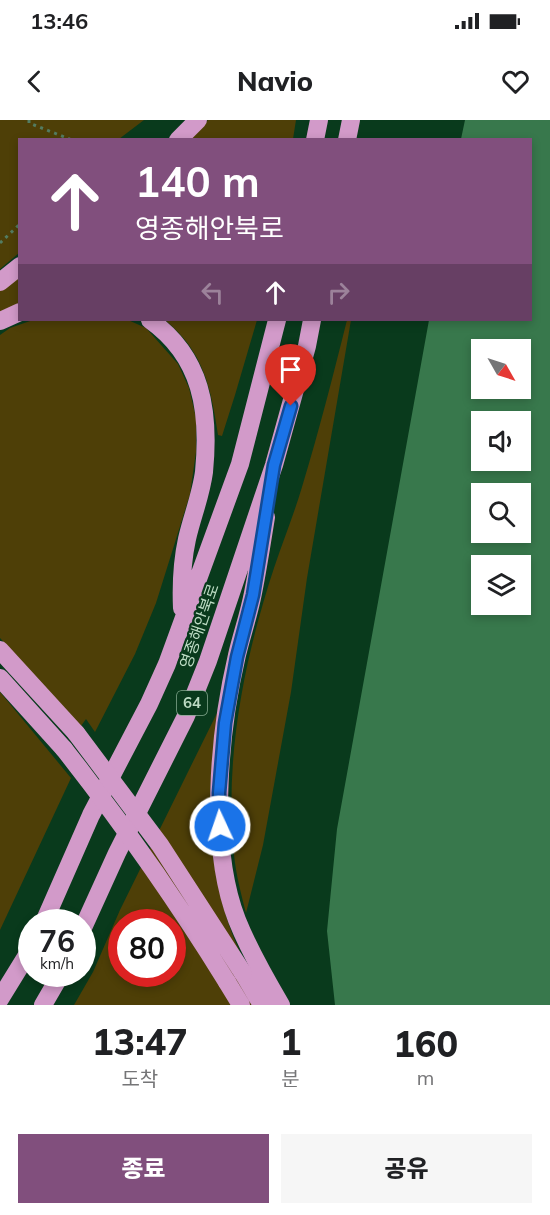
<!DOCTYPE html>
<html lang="ko">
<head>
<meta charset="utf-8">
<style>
	:root { --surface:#fff; --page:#f6f6f6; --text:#202124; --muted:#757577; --accent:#814f7d }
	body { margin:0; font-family:Mulish,"Noto Sans KR",sans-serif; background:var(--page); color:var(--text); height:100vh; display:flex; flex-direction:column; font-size:22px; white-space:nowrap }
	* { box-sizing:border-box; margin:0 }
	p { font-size:20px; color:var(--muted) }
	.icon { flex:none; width:33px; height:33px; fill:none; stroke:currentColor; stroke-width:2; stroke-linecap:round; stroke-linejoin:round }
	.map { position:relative; height:885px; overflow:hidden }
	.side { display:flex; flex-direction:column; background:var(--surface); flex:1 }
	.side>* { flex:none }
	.top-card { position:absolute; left:18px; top:18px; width:514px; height:183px; border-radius:0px; box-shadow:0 3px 9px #0003; background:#814f7d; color:#fff; overflow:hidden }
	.needle { width:39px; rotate:129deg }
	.fabs { position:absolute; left:471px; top:219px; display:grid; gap:12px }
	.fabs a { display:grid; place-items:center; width:60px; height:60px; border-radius:0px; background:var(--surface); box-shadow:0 3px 9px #0003; font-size:30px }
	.speed { position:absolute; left:18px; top:789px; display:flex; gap:12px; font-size:30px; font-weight:700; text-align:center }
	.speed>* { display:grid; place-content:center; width:78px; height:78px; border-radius:50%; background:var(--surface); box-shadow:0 3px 9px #0003; line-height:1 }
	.speed small { font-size:15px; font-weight:400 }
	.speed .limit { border:9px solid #d22; background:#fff; color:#111 }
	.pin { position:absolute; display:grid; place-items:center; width:51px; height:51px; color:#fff; margin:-62px -26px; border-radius:50% 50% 50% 0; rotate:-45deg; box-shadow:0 0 6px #0007 }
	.pin .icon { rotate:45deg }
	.me { position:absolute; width:66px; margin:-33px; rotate:357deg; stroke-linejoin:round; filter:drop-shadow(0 0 4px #0008) }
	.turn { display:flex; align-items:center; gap:21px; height:126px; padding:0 18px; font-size:27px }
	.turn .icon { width:78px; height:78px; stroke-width:2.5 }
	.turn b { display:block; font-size:42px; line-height:51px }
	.lanes { display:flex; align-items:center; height:57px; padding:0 18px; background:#0003; justify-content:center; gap:30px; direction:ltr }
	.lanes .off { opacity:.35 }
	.eta { display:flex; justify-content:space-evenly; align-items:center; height:102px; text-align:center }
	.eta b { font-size:36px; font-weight:800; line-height:42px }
	.primary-button { display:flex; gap:12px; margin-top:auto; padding:12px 18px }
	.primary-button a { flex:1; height:69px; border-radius:0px; background:var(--accent); color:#fff; font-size:24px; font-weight:800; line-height:69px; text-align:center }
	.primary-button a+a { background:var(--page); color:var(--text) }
	.status { display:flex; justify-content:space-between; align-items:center; height:42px; padding:0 30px; background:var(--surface); direction:ltr }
	.status svg { height:16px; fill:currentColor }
	header { display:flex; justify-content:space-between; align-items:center; height:78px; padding:0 18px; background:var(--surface); font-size:27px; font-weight:800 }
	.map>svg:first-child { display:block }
	.green { fill:#4e3f07; fill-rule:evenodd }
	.water { fill:#38784c; fill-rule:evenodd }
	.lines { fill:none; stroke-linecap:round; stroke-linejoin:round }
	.path { stroke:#537c61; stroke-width:3; stroke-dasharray:3 4.5; stroke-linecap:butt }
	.highway { stroke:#d29ac9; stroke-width:18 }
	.highway-bridge { stroke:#d29ac9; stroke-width:18 }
	.route-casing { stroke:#114b97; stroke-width:15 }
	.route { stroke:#1a73e8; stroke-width:10 }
	.labels { text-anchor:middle; stroke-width:4.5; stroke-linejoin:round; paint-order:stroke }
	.shield { fill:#093a1c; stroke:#86ab91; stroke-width:1.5 }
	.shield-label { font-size:15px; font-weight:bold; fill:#bcdbc3 }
	.street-label { font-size:16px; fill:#bcdbc3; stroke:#093a1c }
</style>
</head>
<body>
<div class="status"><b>13:46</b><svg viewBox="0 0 49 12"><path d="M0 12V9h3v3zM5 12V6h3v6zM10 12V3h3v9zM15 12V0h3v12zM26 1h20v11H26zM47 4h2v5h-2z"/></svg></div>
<header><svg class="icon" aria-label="back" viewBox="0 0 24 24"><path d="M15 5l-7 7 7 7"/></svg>Navio<svg class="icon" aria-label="heart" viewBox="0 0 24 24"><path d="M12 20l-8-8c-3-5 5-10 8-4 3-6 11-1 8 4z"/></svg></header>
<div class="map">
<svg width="550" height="885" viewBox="0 0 550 885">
	<rect width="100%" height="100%" fill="#093a1c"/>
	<!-- green -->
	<path class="green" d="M 0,0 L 144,0 L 119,19 L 20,20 L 19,133 L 0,149 Z
		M 208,0 L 296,0 L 293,19 L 188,20 Z
		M 19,153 L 19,183 L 0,193 L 0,170 Z
		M 33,200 L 128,200 L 146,208 L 178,244 L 189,268 L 196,298 L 196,332 L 190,374 L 172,432 L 156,483 L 135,534 L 95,612 L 86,599 L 81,606 L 0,518 L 0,215 L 10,208 Z
		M 165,200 L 257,200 L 235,275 L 222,316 L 218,315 C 211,268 204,232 165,200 Z
		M 347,200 L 351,200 L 307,458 L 291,572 L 263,725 L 246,793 C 241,774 236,754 234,735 C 224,639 244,539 274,448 C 283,421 294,394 302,367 C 319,311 333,256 347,200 Z
		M 0,572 L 71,658 L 0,810 Z
		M 218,591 C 215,618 212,646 210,673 C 208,722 217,776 235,821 C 244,843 259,865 271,885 L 74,885 L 93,852 L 120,790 ZM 122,802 L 172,802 L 172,854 L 122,854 Z"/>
	<!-- water -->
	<path class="water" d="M 465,0 L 550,0 L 550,885 L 335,885 L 327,811 L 337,709 L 429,200 L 531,200 L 531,20 L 461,19 ZM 482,230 L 520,230 L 520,268 L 482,268 ZM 482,302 L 520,302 L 520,340 L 482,340 ZM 482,374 L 520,374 L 520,412 L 482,412 ZM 482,446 L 520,446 L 520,484 L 482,484 Z"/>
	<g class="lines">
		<!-- path -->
		<path class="path" d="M 29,0 L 29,3 L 72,20
			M 0,123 L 20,104"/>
		<!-- highway -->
		<path class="highway" d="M 178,20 L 198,0
			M 315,20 L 319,0
			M 347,20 L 351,0
			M 0,162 L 20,146
			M 150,200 C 202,237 210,291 204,352 C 201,375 192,397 187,419 C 182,442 181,465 182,488
			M 0,201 L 20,192
			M 266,397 C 262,422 258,448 253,473 C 249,494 242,514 237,535 C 219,612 208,726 237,800 C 249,830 265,858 281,885
			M 0,530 L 76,613
			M 0,558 L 64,629
			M 44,802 L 91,695 L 149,584 L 167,544 L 240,344 L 277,200
			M 82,810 L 117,733 L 186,596 L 208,541 L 274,345 L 307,226 L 312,200
			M 243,853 L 262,885
			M 227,862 L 241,885
			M 0,879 L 32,827
			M 43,885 L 61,854"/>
		<!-- highway-bridge -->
		<path class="highway-bridge" d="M 76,613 L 160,725 L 243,853
			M 64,629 C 123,704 177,781 227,862"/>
	</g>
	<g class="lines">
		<defs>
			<path id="route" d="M 220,706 L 219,673 L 225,603 L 237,537 L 253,475 L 274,345 L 291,286"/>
		</defs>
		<!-- route casing -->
		<use href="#route" class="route-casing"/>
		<!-- route -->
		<use href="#route" class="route"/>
	</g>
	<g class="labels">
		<!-- shield labels -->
		<rect class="shield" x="177" y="571" width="30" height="24" rx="4.5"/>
		<g class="shield-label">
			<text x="192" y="588">64</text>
		</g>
		<!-- street labels -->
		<g class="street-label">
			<text transform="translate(199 506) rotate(-71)" y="6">영종해안북로</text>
		</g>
	</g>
</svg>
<div class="fabs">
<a><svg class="needle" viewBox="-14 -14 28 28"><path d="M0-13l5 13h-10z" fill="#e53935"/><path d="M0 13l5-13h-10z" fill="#757577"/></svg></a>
<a><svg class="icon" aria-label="sound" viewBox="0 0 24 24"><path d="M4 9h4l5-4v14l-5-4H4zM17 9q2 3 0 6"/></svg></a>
<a><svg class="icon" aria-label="search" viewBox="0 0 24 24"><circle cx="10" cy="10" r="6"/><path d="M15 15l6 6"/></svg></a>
<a><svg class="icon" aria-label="layers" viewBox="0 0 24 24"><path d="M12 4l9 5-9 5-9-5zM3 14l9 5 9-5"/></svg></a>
</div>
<div class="speed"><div>76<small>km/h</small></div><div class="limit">80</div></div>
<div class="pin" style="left:291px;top:286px;background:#d93025"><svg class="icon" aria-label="arrive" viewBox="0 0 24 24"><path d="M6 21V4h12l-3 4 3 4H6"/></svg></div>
<svg class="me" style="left:220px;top:706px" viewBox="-20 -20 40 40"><circle r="17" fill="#1a73e8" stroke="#fff" stroke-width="3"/><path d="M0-11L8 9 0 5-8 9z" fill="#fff"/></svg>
<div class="top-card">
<div class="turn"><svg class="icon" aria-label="ahead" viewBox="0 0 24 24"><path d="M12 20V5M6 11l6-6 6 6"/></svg><div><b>140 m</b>영종해안북로</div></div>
<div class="lanes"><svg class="icon off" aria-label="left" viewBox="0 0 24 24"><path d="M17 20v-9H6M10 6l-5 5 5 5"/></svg><svg class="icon" aria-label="ahead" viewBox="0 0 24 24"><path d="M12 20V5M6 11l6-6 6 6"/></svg><svg class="icon off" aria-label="right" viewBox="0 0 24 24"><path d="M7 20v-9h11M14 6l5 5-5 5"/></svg></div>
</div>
</div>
<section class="side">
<div class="eta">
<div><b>13:47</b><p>도착</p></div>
<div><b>1</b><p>분</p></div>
<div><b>160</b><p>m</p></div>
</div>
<div class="primary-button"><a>종료</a><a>공유</a></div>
</section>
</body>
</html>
